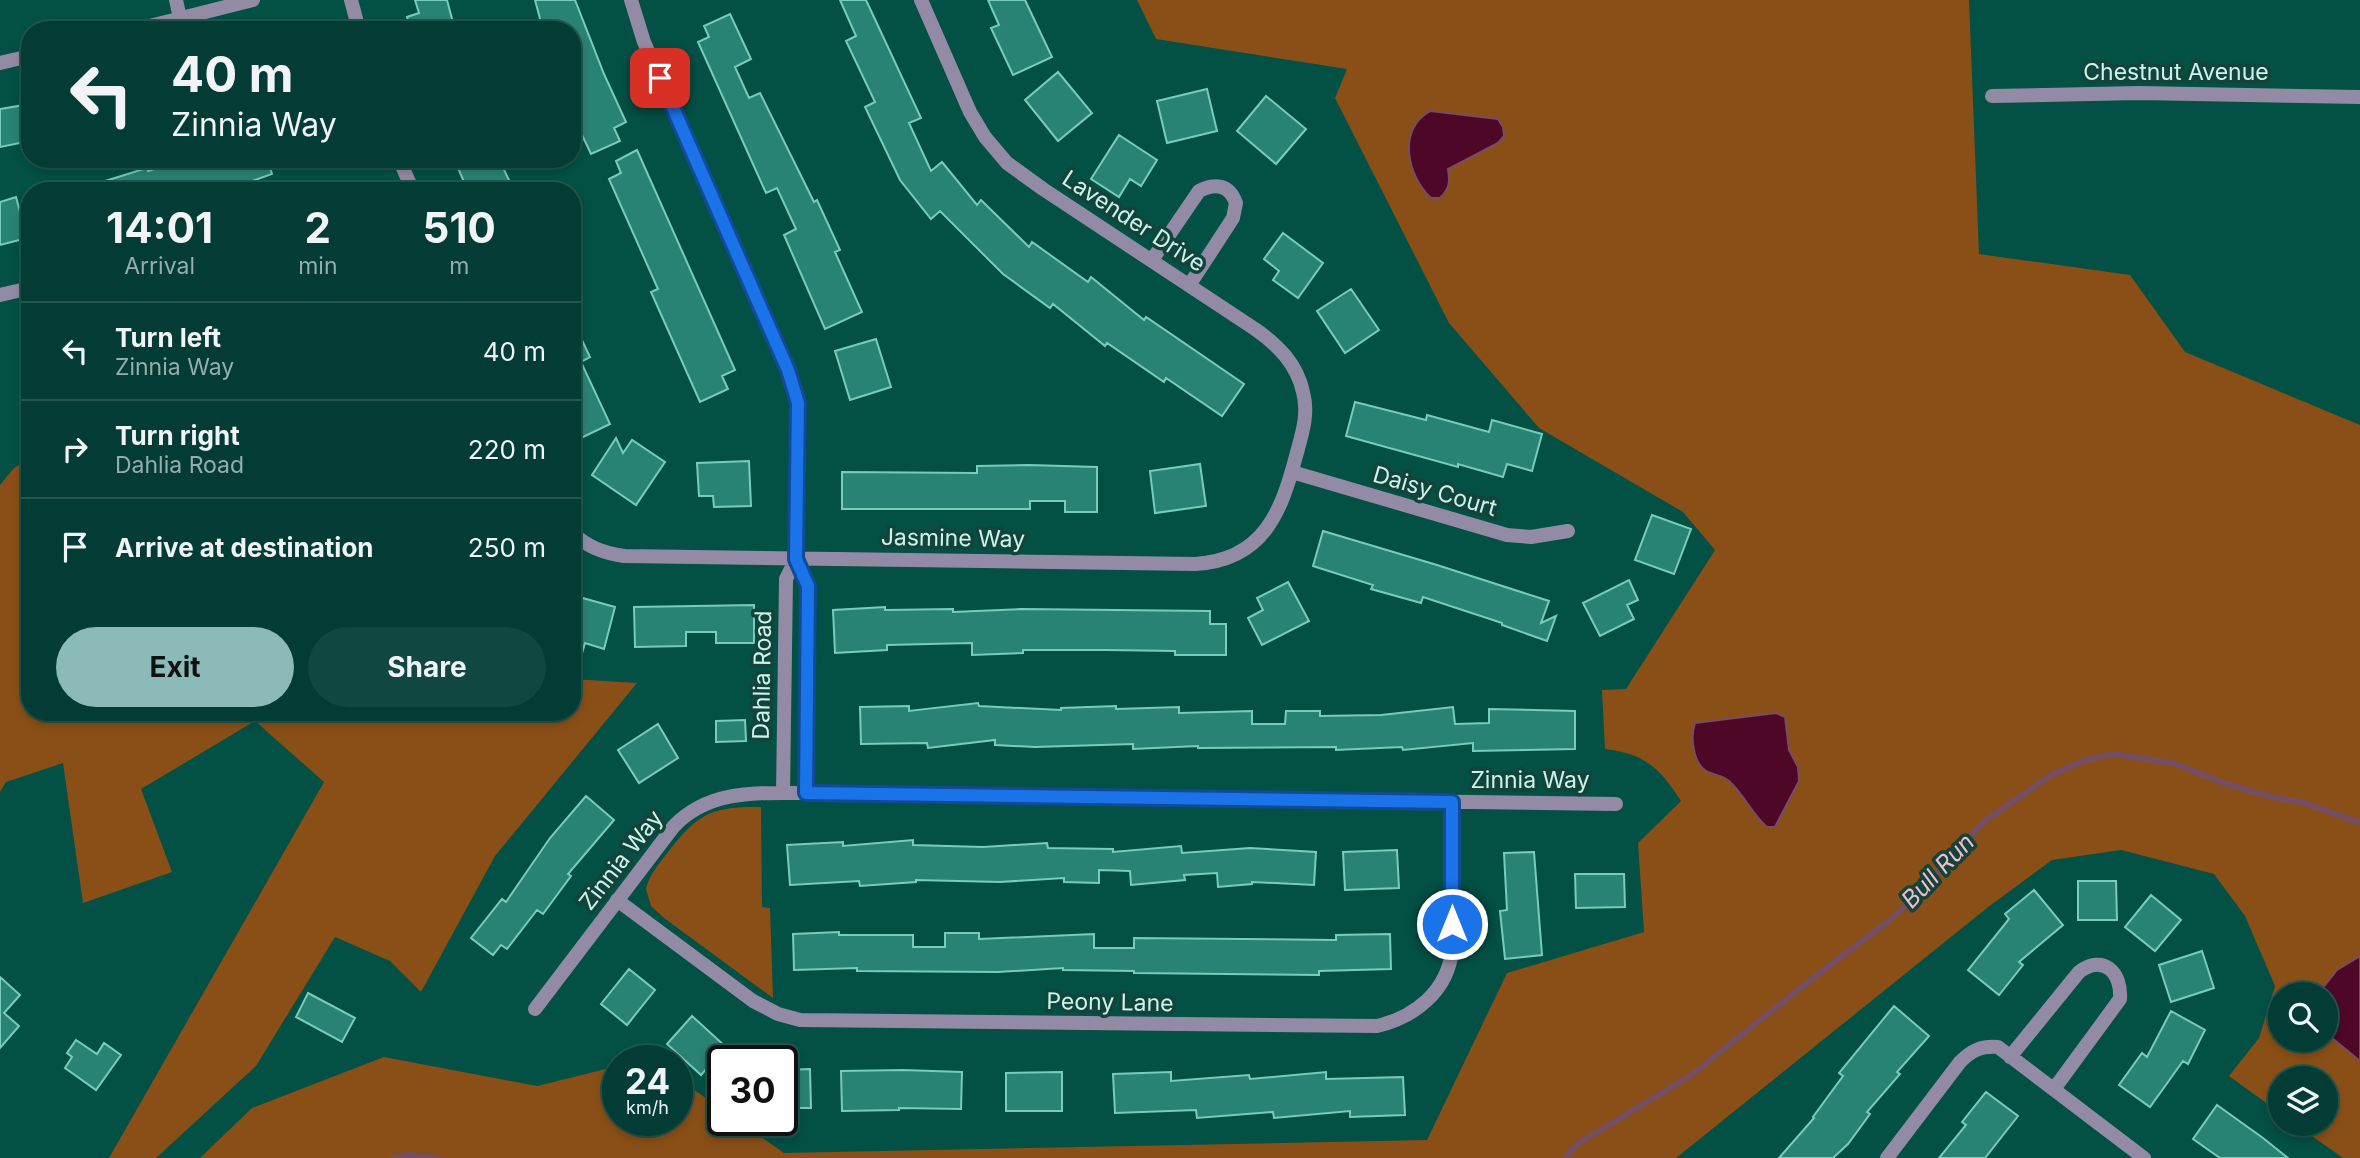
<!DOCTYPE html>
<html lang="en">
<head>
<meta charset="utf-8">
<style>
	:root { --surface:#023c34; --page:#104740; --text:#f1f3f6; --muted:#96adac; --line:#23564f; --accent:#8bbbb9 }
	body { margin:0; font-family:Inter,sans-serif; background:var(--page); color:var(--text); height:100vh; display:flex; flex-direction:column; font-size:26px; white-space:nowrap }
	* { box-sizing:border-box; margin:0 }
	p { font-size:23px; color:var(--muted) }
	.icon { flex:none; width:38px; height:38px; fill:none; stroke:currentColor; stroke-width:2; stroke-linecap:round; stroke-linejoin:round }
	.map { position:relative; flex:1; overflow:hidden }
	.panel { position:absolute; left:21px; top:182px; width:560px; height:539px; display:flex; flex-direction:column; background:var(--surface); border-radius:28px; box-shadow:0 4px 10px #0003,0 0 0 2px var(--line) }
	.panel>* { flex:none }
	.hud { position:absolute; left:21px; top:21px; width:560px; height:147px; border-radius:28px; box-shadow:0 4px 10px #0003,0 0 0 2px var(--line); background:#023c34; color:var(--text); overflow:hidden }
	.fabs { position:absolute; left:2268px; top:982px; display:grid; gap:14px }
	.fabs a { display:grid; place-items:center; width:70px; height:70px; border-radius:50%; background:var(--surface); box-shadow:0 4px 10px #0003,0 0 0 2px var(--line); font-size:35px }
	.speed { position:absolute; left:602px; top:1045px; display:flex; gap:14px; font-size:35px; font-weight:700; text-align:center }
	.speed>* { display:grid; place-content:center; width:91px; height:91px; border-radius:50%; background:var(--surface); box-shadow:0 4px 10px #0003,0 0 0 2px var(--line); line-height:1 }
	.speed small { font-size:18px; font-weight:400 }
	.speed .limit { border:4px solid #111; border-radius:10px; background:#fff; color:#111 }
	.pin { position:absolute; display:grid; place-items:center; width:60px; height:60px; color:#fff; margin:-30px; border-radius:14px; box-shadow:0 4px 10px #0006 }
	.me { position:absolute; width:77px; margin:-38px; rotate:0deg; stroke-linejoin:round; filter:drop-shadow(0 0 5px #0008) }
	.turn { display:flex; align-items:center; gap:24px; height:147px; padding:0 35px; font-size:32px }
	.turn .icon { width:91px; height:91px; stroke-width:2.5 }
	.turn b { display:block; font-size:49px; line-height:60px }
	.eta { display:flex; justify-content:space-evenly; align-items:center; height:119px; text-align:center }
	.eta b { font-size:42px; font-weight:700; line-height:49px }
	.button { display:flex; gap:14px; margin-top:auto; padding:14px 35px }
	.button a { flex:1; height:80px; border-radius:42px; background:var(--accent); color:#111; font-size:28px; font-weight:700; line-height:80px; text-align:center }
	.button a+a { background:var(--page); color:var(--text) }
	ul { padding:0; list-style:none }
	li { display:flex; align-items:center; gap:21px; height:98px; padding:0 35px; border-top:2px solid var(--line) }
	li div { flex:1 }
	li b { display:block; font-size:26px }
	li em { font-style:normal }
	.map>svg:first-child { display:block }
	.green { fill:#894f17; fill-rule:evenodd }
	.water { fill:#4e0727; stroke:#744e62; stroke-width:2 }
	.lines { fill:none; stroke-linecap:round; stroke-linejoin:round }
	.stream { stroke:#744e62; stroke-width:6 }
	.building { fill:#298374; stroke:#7cb; stroke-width:2 }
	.minor { stroke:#938ba5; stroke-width:14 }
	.route-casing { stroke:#114b97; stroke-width:18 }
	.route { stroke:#1a73e8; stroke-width:12 }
	.labels { text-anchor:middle; stroke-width:7; stroke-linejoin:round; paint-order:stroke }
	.street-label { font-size:23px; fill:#cbf4ea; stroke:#14433b }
	.water-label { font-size:24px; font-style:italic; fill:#f2bdcc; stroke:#14433b }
</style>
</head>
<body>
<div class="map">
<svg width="2360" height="1158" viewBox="0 0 2360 1158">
	<rect width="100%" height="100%" fill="#035045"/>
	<!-- green -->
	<path class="green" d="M 1137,0 L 1969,0 L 1979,254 L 2130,275 L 2185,352 L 2360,425 L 2360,1158 L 2343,1158 L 2295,1124 L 2326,1124 L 2326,1078 L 2280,1078 L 2280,1113 L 2229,1076 L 2259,1038 L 2275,986 L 2245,916 L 2214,874 L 2121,850 L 2052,860 L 1987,908 L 1676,1158 L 200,1158 L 252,1108 L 384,1057 L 537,1086 L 618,1066 L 618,1120 L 677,1120 L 677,1078 L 723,1110 L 723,1120 L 737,1120 L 784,1153 L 1427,1140 L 1507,973 L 1644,932 L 1638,843 L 1681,801 C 1659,767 1645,754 1605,749 L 1602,690 L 1626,689 L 1715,550 L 1683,512 L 1539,428 L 1449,323 L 1335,98 L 1347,69 L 1156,39 ZM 2280,994 L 2326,994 L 2326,1040 L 2280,1040 Z
		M 30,459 L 30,712 L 572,712 L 572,679 L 637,683 L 495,856 L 421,992 L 390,961 L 335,937 L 256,1066 L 156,1158 L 109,1158 L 324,782 L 255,721 L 141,789 L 172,872 L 83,903 L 63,763 L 6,782 L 0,792 L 0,485 L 14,468 Z
		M 761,807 L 762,907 L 770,908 L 773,998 L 664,918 L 651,906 L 646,889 C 649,876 657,866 665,856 C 696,815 709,806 761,807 Z"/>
	<!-- water -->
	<path class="water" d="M 1430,111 L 1498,119 L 1503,127 L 1504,136 L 1498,143 L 1448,169 C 1450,182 1450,188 1440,198 L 1431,198 C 1407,176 1397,129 1430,111 Z
		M 1776,713 L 1785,717 L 1789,750 L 1798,767 L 1799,781 L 1775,827 L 1767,827 C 1753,815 1745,797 1732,784 C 1725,776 1718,776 1708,772 C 1693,765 1690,737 1695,723 Z
		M 2360,956 L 2360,1061 L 2326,1033 L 2326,994 L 2318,994 L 2337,970 Z"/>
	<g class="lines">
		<!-- stream -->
		<path class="stream" d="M 393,1158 L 409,1155 L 437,1158
			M 1565,1158 L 1577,1144 L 1690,1076 L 1808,982 L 1886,923 L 1925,889 L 1945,863 L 1986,820 L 2053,774 L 2086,760 L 2113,754 L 2173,763 L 2230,785 L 2272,797 L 2305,803 L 2360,823"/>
	</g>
	<!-- building -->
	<path class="building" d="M 415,0 L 447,0 L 455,30 L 411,30 L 407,17 L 419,13 Z
		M 535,0 L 575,0 L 604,74 L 626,122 L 614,128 L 620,141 L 591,154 L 572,114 L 572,30 L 543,30 Z
		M 840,0 L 866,0 L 921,118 L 909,123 L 931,171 L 942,162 L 977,205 L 981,200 L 1029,247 L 1032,242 L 1088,282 L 1091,277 L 1144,320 L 1146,317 L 1244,384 L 1222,416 L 1166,378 L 1164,382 L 1107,343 L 1105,346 L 1053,304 L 1050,308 L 1003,274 L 940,211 L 931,219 L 900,180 L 865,107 L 875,102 L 846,41 L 856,36 Z
		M 988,0 L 1025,0 L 1052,57 L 1013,75 L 991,28 L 999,25 Z
		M 730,14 L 751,59 L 735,67 L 749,98 L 760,93 L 814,202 L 817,200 L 840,250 L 835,252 L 862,312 L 825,329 L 784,235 L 796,229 L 777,188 L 766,193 L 698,42 L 709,37 L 704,26 Z
		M 1058,72 L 1092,113 L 1058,141 L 1025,100 Z
		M 1207,89 L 1217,131 L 1167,143 L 1157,101 Z
		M 1266,96 L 1306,129 L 1276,164 L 1237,131 Z
		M 30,104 L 30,141 L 0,147 L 0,109 Z
		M 1119,135 L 1157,160 L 1141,186 L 1130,179 L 1119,197 L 1091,179 Z
		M 637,150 L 735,370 L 722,376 L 728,389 L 700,402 L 651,292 L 658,289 L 609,179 L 621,173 L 616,161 Z
		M 191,159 L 267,159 L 272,174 L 241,185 L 214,191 L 87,191 L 86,187 L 147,168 L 148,171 Z
		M 454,159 L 499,159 L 514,191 L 468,191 Z
		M 16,197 L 27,238 L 0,245 L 0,202 Z
		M 1283,233 L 1323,263 L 1298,298 L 1273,280 L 1279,271 L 1264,259 Z
		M 1351,289 L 1379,330 L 1345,353 L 1317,311 Z
		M 572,319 L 590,357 L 581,362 L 610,424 L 577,440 L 572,430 Z
		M 876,339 L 891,387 L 850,400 L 835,351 Z
		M 1355,402 L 1426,420 L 1427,415 L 1489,432 L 1492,420 L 1542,434 L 1532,471 L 1507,464 L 1503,477 L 1458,464 L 1458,467 L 1346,436 Z
		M 616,438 L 623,453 L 632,440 L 665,462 L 636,505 L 592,475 Z
		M 749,461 L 751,506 L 714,507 L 713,496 L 699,496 L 697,463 Z
		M 1200,464 L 1206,506 L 1155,513 L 1150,471 Z
		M 1029,465 L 1097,467 L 1097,512 L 1065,512 L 1065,501 L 1030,501 L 1030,509 L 842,509 L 842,472 L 977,473 L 977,466 Z
		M 1652,515 L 1691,529 L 1674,574 L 1635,560 Z
		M 1323,531 L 1437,565 L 1549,601 L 1541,623 L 1556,616 L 1547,641 L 1502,625 L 1502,623 L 1423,597 L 1421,603 L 1371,589 L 1373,585 L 1313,566 Z
		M 1629,580 L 1638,600 L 1627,605 L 1634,619 L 1600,636 L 1583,603 Z
		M 1288,582 L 1309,621 L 1262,645 L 1248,618 L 1263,610 L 1257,598 Z
		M 572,595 L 615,607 L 604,649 L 585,643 L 577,671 L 572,671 Z
		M 754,605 L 754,643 L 716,643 L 716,632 L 686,632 L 686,646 L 635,647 L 634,607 Z
		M 885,607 L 885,610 L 953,609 L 953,612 L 1022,609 L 1210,611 L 1210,624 L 1226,624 L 1226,655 L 1175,655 L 1175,651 L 1106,650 L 1023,650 L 1023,653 L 972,655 L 972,643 L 887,645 L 887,650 L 835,653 L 833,610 Z
		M 978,703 L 979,706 L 1061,710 L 1061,708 L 1116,706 L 1116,709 L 1179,707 L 1179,713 L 1252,711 L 1252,724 L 1285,724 L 1286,711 L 1320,711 L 1320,716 L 1381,715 L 1453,707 L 1455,724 L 1489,723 L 1489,709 L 1575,711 L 1575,749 L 1473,751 L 1473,743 L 1403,750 L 1402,747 L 1336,750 L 1336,747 L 1198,748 L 1198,746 L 1133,749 L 1133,744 L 1035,747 L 995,745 L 995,740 L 928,748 L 927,743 L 861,744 L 860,707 L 909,706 L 909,711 Z
		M 745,720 L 746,741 L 716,742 L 716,721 Z
		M 658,724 L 678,758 L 639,783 L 618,750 Z
		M 586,796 L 614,820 L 568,874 L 571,876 L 543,914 L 537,910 L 507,949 L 501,945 L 493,955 L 471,938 L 502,899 L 506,902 L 550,838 Z
		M 913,840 L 913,845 L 983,847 L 1047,843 L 1048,848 L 1113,849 L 1113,852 L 1181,846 L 1182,853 L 1250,848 L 1316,852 L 1314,885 L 1252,882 L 1252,884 L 1218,887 L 1217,873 L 1184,875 L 1185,880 L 1131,885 L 1130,871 L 1099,870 L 1099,883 L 1064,882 L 1064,878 L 1000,882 L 916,880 L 916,882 L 860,886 L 859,881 L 790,885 L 787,845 L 843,842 L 843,846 Z
		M 1397,850 L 1399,888 L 1345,890 L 1343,852 Z
		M 1534,852 L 1542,955 L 1505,959 L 1500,911 L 1507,910 L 1504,853 Z
		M 1575,874 L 1624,874 L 1625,907 L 1576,908 Z
		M 2078,881 L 2116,881 L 2117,920 L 2078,920 Z
		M 2034,890 L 2063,925 L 2019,962 L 2023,965 L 1999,995 L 1968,970 L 2009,919 L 2005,914 Z
		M 2151,895 L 2181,920 L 2155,951 L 2125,927 Z
		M 839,932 L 839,935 L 913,935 L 913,947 L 945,947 L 945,933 L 979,933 L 979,939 L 1094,934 L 1094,948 L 1134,948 L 1134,938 L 1336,940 L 1336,935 L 1390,934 L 1391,969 L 1319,971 L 1319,975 L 1134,973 L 1134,971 L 1063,970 L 1063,968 L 998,972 L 857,971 L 857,968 L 794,970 L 793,934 Z
		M 2202,951 L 2214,988 L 2171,1002 L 2159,965 Z
		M 629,969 L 655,990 L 627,1025 L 601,1004 Z
		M 0,977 L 20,995 L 4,1013 L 19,1026 L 0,1048 Z
		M 308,993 L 355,1018 L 342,1042 L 296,1017 Z
		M 1894,1006 L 1929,1036 L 1897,1072 L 1900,1074 L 1867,1112 L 1870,1114 L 1848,1144 L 1833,1158 L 1779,1158 L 1814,1118 L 1813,1117 L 1843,1076 L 1839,1073 Z
		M 2171,1011 L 2205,1030 L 2188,1064 L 2183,1061 L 2150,1107 L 2119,1085 L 2142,1053 L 2147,1057 Z
		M 692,1016 L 726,1047 L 701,1075 L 667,1044 Z
		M 76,1040 L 97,1054 L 104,1043 L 121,1055 L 96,1090 L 65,1068 L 72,1057 L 67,1053 Z
		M 810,1069 L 811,1108 L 782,1108 L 782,1070 Z
		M 903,1070 L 962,1072 L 961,1109 L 899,1108 L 899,1110 L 842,1111 L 841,1071 Z
		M 1062,1072 L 1062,1111 L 1006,1111 L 1006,1073 Z
		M 1171,1072 L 1171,1081 L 1249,1075 L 1250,1079 L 1326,1072 L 1326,1079 L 1403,1077 L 1405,1115 L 1350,1117 L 1350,1111 L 1274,1118 L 1273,1112 L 1197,1118 L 1196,1110 L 1115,1113 L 1113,1074 Z
		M 1986,1092 L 2018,1116 L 1985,1158 L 1939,1158 L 1966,1125 L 1962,1122 Z
		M 2217,1105 L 2263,1138 L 2288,1158 L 2220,1158 L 2193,1139 Z"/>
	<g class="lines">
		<!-- minor -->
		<path class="minor" d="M 176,0 L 180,18
			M 351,0 L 359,30
			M 631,0 L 644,42 L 788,370 L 798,403 L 796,559 L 786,579 L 783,793
			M 134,30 L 253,0
			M 0,63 L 30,56
			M 1992,96 L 2139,93 L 2360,97
			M 399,159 L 413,191
			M 1152,260 L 1199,191 C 1215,183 1229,184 1236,203 L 1233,218 L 1190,284
			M 0,295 L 30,288
			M 1292,472 L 1507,535 L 1531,537 L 1568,531
			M 572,533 C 588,547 603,553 624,556 L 1195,564 C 1263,560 1281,513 1296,456 C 1302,434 1309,414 1303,392 C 1297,364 1278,345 1255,329 L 1043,189 L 1007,163 L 985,137 L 970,112 L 921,0
			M 796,559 L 809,586 L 806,793
			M 617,900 L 753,1001 L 778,1014 L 800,1020 L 1377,1026 C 1415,1017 1448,991 1452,950 L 1452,802
			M 535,1009 L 674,826 C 710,789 758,793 806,793 L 1616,804
			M 2010,1057 L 2079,972 C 2103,954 2122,972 2120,999 L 2054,1089
			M 1887,1158 L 1960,1062 C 1972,1050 1981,1046 1998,1047 L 2144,1158"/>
	</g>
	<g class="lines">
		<defs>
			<path id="route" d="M 660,78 L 788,370 L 798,403 L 796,559 L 808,586 L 806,793 L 1452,802 L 1452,924"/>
		</defs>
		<!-- route casing -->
		<use href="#route" class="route-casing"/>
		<!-- route -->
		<use href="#route" class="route"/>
	</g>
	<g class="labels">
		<!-- street labels -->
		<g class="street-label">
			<text x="2176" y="80">Chestnut Avenue</text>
			<text transform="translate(1134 221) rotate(33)" y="8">Lavender Drive</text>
			<text transform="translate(1435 491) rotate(16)" y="8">Daisy Court</text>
			<text transform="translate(953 538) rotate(1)" y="8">Jasmine Way</text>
			<text transform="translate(762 675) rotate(-89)" y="8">Dahlia Road</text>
			<text x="1530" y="788">Zinnia Way</text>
			<text transform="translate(621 860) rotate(-52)" y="8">Zinnia Way</text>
			<text transform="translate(1110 1002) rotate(1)" y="8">Peony Lane</text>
		</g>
		<!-- water labels -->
		<g class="water-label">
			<text transform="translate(1938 871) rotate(-46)" y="8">Bull Run</text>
		</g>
	</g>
</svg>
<div class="fabs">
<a><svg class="icon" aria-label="search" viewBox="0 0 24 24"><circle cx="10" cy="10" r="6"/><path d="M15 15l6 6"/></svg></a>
<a><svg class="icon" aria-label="layers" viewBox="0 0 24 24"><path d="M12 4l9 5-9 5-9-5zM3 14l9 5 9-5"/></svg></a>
</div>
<div class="speed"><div>24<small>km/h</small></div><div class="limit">30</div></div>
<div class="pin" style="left:660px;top:78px;background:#d93025"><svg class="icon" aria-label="arrive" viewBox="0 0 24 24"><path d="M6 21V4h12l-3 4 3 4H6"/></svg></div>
<svg class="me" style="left:1452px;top:924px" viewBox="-20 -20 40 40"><circle r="17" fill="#1a73e8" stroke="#fff" stroke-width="3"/><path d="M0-11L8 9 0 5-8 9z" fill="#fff"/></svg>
<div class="hud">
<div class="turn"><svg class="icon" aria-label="left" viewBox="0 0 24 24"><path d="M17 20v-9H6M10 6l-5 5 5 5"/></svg><div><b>40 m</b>Zinnia Way</div></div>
</div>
<section class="panel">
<div class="eta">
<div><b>14:01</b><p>Arrival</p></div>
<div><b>2</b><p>min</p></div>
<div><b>510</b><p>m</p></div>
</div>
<ul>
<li><svg class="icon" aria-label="left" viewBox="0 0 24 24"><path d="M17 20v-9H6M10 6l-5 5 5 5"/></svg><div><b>Turn left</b><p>Zinnia Way</p></div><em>40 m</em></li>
<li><svg class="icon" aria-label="right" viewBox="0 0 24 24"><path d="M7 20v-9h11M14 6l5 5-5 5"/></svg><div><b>Turn right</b><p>Dahlia Road</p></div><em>220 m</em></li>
<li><svg class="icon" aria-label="arrive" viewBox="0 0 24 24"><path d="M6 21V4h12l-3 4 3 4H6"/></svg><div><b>Arrive at destination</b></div><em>250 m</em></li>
</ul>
<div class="button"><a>Exit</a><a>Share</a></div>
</section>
</div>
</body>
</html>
